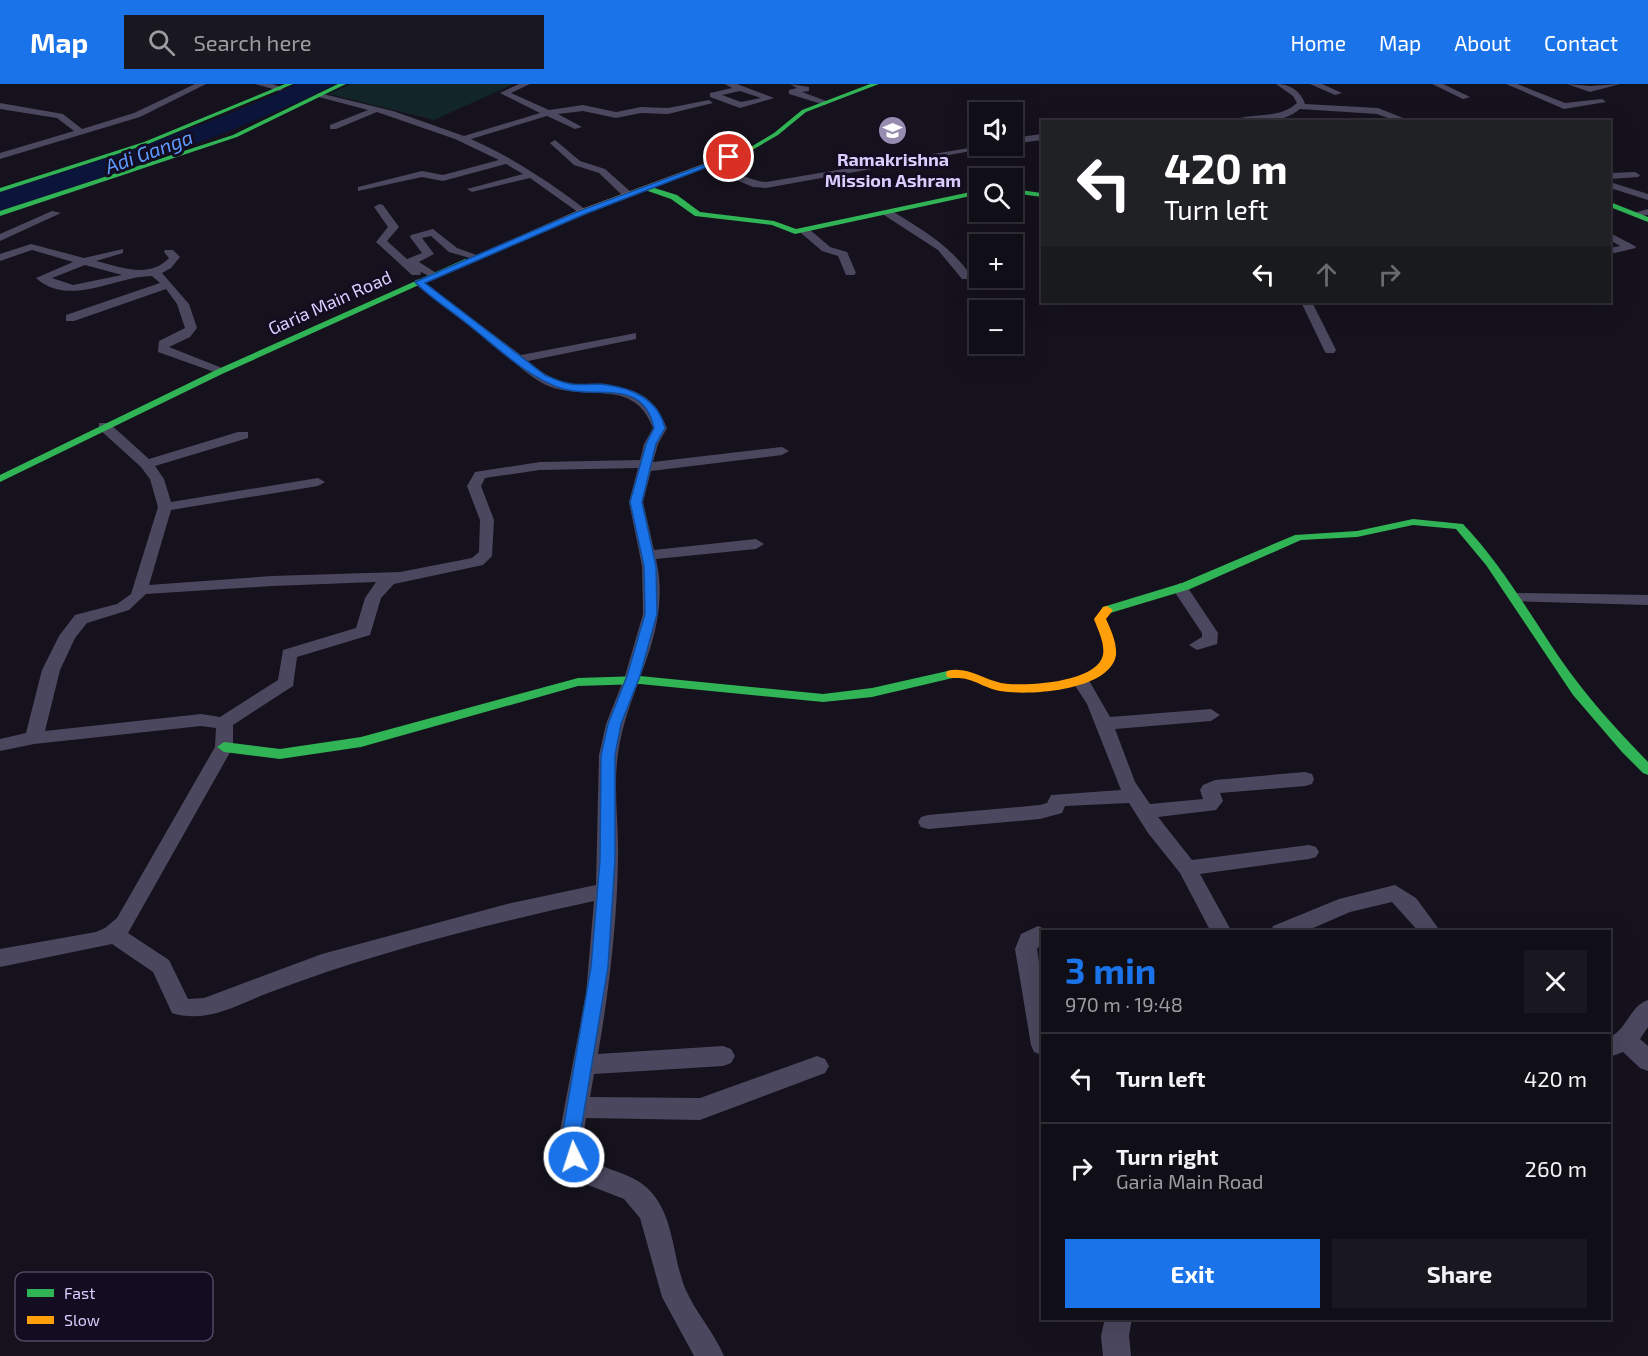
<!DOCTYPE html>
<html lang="en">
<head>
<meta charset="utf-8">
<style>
	:root { --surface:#100e16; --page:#19171f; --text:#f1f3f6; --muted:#9c9ca1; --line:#302e35; --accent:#1a73e8 }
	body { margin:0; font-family:"Exo 2",sans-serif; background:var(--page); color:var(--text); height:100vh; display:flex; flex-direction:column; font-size:22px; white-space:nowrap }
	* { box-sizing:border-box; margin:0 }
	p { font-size:20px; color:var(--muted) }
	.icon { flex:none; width:33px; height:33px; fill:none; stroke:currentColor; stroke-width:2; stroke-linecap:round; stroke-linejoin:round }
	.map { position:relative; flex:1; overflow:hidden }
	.side { position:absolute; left:1041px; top:846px; width:570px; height:390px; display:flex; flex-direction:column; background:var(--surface); border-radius:0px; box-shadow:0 6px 24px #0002,0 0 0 2px var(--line) }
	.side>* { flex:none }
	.hud { position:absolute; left:1041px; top:36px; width:570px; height:183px; border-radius:0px; box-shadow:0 6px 24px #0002,0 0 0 2px var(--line); background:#202124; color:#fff; overflow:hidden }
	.buttons { position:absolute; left:969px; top:18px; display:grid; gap:12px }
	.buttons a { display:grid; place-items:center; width:54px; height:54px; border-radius:0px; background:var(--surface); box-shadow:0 6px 24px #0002,0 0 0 2px var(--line); font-size:30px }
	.pin { position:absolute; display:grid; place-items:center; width:51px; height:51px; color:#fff; margin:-26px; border:3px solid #fff; border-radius:50%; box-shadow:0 2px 6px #0007 }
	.me { position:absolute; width:66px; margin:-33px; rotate:356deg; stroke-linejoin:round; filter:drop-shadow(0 0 4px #0008) }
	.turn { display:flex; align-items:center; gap:21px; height:126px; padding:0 24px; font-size:27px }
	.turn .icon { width:78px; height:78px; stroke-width:2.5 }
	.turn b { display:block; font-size:42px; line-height:51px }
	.lanes { display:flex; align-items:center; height:57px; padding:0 24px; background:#0003; justify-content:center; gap:30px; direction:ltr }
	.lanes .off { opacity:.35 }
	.round { display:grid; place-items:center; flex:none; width:63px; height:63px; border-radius:0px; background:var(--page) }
	.overview { display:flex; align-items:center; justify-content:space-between; height:102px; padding:0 24px }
	h1 { font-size:36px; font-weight:700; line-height:45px; color:var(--accent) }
	.action { display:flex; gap:12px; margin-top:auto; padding:12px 24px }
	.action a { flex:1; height:69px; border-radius:0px; background:var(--accent); color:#fff; font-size:24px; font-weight:700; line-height:69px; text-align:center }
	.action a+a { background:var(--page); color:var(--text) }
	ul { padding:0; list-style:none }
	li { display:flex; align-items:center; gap:18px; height:90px; padding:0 24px; border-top:2px solid var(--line) }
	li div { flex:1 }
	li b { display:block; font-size:22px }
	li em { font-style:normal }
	header { display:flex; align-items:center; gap:36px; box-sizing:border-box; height:84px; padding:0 30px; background:var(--accent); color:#fff }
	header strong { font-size:28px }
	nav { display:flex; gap:33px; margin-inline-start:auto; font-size:21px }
	.search { width:420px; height:54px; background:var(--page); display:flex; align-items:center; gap:15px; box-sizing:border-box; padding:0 21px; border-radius:0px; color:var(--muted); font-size:22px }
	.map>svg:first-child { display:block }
	.green { fill:#122529 }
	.water { fill:#0b153b }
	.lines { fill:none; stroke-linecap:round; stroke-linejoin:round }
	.street { fill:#4b475e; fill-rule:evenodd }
	.fast { fill:#30b455; fill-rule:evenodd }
	.slow { fill:#ff9f0a; fill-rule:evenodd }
	.route { fill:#1a73e8; stroke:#114b97; stroke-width:1.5 }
	.labels { text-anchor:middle; stroke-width:6; stroke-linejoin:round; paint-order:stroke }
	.far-poi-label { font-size:18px; font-weight:bold; fill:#dbceff; stroke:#140d22 }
	.far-street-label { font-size:18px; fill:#dbceff; stroke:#140d22 }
	.far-water-label { font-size:20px; font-style:italic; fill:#5d9bfe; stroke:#140d22 }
	.key { fill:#140d22; stroke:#504764; stroke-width:1.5 }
	.key-label { font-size:16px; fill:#dbceff }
</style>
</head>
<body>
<header>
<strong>Map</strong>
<div class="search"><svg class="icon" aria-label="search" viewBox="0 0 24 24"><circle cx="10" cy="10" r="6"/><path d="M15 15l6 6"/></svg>Search here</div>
<nav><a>Home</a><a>Map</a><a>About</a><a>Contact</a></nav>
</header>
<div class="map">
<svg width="1648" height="1272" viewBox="0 0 1648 1272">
	<rect width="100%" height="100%" fill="#15121d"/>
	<!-- green -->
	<path class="green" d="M 351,0 L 514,0 L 434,36 L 329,10 Z"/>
	<!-- water -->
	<path class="water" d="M 297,0 L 336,0 C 228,53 114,89 0,127 L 0,108 C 101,76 202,45 297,0 Z"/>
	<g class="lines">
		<!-- street -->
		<path class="street" d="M 195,0 L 206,0 L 140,33 L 0,75 L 0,69 L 74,47 L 57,34 L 0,25 L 0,19 L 63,30 L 82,45 L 134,29 Z
			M 255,0 L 272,0 L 284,4 L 280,7 Z
			M 519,0 L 530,0 L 511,9 L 549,26 L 583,21 L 616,28 L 641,23 L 668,24 L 709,16 L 713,19 L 668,30 L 641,29 L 616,34 L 583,27 L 558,30 L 582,43 L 575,45 L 547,32 L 471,55 C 513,74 550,98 586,126 L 586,130 L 582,131 L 530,94 L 472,108 L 467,105 L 523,90 L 506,80 L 443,97 L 422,93 L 358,107 L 358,103 L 422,87 L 443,91 L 499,76 L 455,55 L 377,28 L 336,45 L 330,45 L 330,41 L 368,26 L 315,12 L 319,9 L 393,27 L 464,52 L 540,29 L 500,9 Z
			M 725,0 L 737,0 L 774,14 L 740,24 L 710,13 L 710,9 L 732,4 ZM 740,7 L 761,14 L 741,18 L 722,11 Z
			M 790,0 L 809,3 L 809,7 L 802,8 L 829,18 L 825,21 L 789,10 L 789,6 L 797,4 Z
			M 1276,0 C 1290,0 1301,7 1305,20 L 1378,24 L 1413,38 L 1399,38 L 1377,30 L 1300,25 C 1281,41 1253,38 1230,38 C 1251,27 1277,37 1297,19 L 1293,12 Z
			M 1310,0 L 1322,0 L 1342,9 L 1335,11 Z
			M 1432,0 L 1443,0 L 1470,13 L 1463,15 Z
			M 1506,0 L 1517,0 L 1565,19 L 1602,15 L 1606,18 L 1564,25 Z
			M 1567,0 L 1590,2 L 1620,0 L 1590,8 Z
			M 1042,50 L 1042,56 L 1012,60 L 1012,54 Z
			M 555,56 L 580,77 L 605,85 L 632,109 L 632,113 L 624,113 L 599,89 L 574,81 L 552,61 L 550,59 Z
			M 981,62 L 999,62 L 766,104 L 753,103 L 703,82 C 714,75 750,98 766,98 Z
			M 1635,88 L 1640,91 L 1638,93 L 1610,95 L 1610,89 Z
			M 1610,98 L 1648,110 L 1648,116 L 1610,104 Z
			M 379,120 L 383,121 L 399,143 L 387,157 L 407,175 L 422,169 L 410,153 L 411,151 L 433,145 L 457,164 L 482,173 L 477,176 L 449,168 L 431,152 L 422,154 L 434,170 L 419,178 L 441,192 L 435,195 L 421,188 L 420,191 L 412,191 L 376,158 L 388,143 L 374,123 Z
			M 1648,125 L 1648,131 L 1635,133 L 1630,130 Z
			M 52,127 L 61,129 L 0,157 L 0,150 Z
			M 884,127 L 892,127 C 923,146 951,162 972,193 L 970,195 L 962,195 L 938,166 L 884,131 Z
			M 801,145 L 809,145 L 830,163 L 847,168 L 856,189 L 854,191 L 846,191 L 838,172 L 822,167 L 801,149 Z
			M 1610,149 L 1635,162 L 1636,164 L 1610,170 L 1610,164 L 1620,162 L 1610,156 Z
			M 31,160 L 84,174 L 123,165 L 123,169 L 96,177 C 120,183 150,195 169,174 L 164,168 L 165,166 L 173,166 L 180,173 L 171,184 L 162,189 L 189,220 L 197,244 L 190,253 L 169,263 L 227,286 L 221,290 L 217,289 L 158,268 L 159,257 L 185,244 L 177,220 L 166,205 L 74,237 L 66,237 L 66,231 L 160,199 L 152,192 C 116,192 69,224 36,194 L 73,178 L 32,166 L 0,177 L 0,170 ZM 85,181 L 122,191 L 73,201 L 52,194 Z
			M 419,195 L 521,271 L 636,249 L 636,255 L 528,277 C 537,285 548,293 560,297 C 606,312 643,286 667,344 L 658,360 L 653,378 L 782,363 L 789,367 L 782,371 L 651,387 L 643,418 L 654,466 L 756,455 L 764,460 L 756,465 L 656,475 C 673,549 627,602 618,670 C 613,704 619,741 618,775 C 617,840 609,906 598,970 L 723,962 L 731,965 L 735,972 L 731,979 L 723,982 L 594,990 L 590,1013 L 700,1014 L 817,972 L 825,975 L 829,982 L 825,989 L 700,1036 L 586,1034 C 575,1098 625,1075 653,1110 C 674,1136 673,1174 685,1204 C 695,1228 714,1248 724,1272 L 694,1272 L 662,1213 L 640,1134 L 624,1115 L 583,1099 L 574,1092 L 564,1071 L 559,1052 L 586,910 L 594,817 C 484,841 373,869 268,909 C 237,921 205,940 172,929 L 153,888 L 112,860 L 0,883 L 0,865 L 96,848 L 105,844 L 117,834 L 215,663 L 216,644 L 201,642 L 34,660 L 0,667 L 0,655 L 26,649 L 42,586 L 59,552 L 75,531 L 117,520 L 131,510 L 158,423 L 150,395 L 141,383 L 99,345 L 99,339 L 109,339 L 149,375 L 238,348 L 248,348 L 248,354 L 155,382 L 164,395 L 171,418 L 318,394 L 325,398 L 318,402 L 171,426 L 149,501 L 272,492 L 400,488 L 472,474 L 479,468 L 480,436 L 467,402 L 475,388 L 540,378 L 640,376 L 644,360 L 653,344 C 634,294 592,317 551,303 C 531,295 515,278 499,265 C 471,243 443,222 415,200 L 415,196 ZM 638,384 L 629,418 L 642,482 L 643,530 L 625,592 L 606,640 L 599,671 L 596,801 L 507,820 L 322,870 L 204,914 L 188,915 L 169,876 L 128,849 L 233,663 L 233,641 L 293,602 L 297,573 L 370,551 L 381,514 L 394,500 L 483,481 L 492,472 L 494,436 L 481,402 L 485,394 L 540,386 ZM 376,498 L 365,514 L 356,544 L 283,566 L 278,596 L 220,633 L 201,630 L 45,647 L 60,586 L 75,554 L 87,539 L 129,526 L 146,510 L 272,502 Z
			M 1301,218 L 1312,218 L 1336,266 L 1334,269 L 1326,269 L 1324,266 Z
			M 1180,499 L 1186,501 L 1218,549 L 1217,560 L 1197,566 L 1189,561 L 1202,553 L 1202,549 L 1172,504 Z
			M 1517,509 L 1648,511 L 1648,521 L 1511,517 L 1509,514 L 1511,511 Z
			M 1081,591 L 1087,593 L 1110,633 L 1211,625 L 1220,631 L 1211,637 L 1115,645 L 1135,698 L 1150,720 L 1203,715 L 1200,706 L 1203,701 L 1215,696 L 1305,688 L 1312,690 L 1314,695 L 1312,700 L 1305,702 L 1220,709 L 1223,717 L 1216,726 L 1158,733 L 1192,776 L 1309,761 L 1316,763 L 1319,768 L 1316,773 L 1309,775 L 1200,790 L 1232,848 L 1211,848 L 1180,789 L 1148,749 L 1129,719 L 1065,722 L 1062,729 L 1040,735 L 928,745 L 921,743 L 918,738 L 921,733 L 928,731 L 1040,721 L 1047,719 L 1051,711 L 1121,706 L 1087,620 L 1072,597 Z
			M 1395,801 L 1416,814 L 1441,848 L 1419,848 L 1392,818 L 1350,828 L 1304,848 L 1271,848 L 1273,842 L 1339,815 Z
			M 1038,842 L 1051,848 L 1042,848 L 1042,859 L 1037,865 L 1042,898 L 1042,971 L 1034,968 L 1031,961 L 1015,865 L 1021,850 Z
			M 1648,916 L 1648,943 L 1640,955 L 1648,962 L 1648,987 L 1640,984 L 1623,968 L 1610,973 L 1610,953 C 1627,945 1630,922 1648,916 Z
			M 1105,1234 L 1132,1234 L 1129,1252 L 1131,1272 L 1103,1272 L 1101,1252 Z"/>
		<!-- fast -->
		<path class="fast" d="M 285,0 L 293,0 L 148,60 L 0,108 L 0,104 L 144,58 Z
			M 338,0 L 346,0 L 237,53 L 0,132 L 0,127 L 233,51 Z
			M 870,0 L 879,0 L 806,28 L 778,51 L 754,65 L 749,64 L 774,49 L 802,26 Z
			M 648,102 L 677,111 L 700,128 L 774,137 L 796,145 L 980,106 L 980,110 L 795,150 L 772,141 L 695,132 L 671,115 L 645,106 L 645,102 Z
			M 1012,105 L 1042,109 L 1042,113 L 1012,109 Z
			M 1610,118 L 1648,133 L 1648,138 L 1610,123 Z
			M 465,175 L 472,177 L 222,290 L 0,398 L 0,391 L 216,286 Z
			M 1413,435 L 1463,440 C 1501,480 1528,527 1559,573 C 1585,611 1616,645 1648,678 L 1648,691 L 1643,689 L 1622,668 L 1573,611 L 1486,481 L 1456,445 L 1413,441 L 1357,453 L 1301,456 L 1190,505 L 1107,530 L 1101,526 L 1103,523 L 1182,499 L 1295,451 L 1357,447 Z
			M 952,586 L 958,590 L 957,593 L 872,613 L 823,618 L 640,600 L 578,602 L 361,663 L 280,675 L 224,668 L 217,663 L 224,658 L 280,665 L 361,653 L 578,594 L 640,592 L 823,610 L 872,604 Z"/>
		<!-- slow -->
		<path class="slow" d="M 752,62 L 754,65 L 585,130 L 471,179 L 464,177 L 579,126 Z
			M 1107,522 L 1113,526 L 1106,535 C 1111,546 1117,559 1116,571 C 1110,607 1028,612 1000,607 C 988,605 978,598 966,595 C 959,593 954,595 947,593 L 946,590 L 947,587 C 967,582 982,595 1001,599 C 1023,603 1097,599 1103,571 C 1105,559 1098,546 1094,535 L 1103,523 Z"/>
	</g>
	<!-- route -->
	<path class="route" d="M 727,72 L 733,73 L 585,130 L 425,199 L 545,291 C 552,294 560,298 567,299 C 578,302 590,300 600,300 C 630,303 658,313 665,344 L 656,360 L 642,418 L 656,482 L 657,530 L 640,592 L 621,640 L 615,671 L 615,776 L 608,883 L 580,1052 L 584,1073 L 581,1079 L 574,1081 L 568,1079 L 562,1052 L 591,883 L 600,776 L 601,671 L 608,640 L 627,592 L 645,530 L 644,482 L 630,418 L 646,360 L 654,344 C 643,293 596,315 563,305 C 526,293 496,262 465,238 C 449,225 429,213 415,198 L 579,127 Z"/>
	<!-- icons -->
	<defs>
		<symbol id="school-disc" viewBox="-11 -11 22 22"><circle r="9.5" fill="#968cb0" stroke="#140d22"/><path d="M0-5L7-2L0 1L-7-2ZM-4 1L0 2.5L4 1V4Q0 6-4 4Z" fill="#fff"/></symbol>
	</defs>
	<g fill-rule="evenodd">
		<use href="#school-disc" x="876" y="30" width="33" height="33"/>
	</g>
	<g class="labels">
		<!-- far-poi labels -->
		<g class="far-poi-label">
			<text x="893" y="82">Ramakrishna<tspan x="893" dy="21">Mission Ashram</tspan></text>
		</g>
		<!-- far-street labels -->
		<g class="far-street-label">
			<text transform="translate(330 219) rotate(-24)" y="6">Garia Main Road</text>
		</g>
		<!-- far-water labels -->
		<g class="far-water-label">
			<text transform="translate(149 68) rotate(-20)" y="7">Adi Ganga</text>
		</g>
	</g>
	<!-- legend -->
	<rect x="15" y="1188" width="198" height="69" rx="9" class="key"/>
	<rect x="27" y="1205" width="27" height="8" fill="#30b455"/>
	<rect x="27" y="1232" width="27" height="8" fill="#ff9f0a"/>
	<g class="key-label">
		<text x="64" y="1215">Fast</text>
		<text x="64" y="1242">Slow</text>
	</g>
</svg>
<div class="buttons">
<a><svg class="icon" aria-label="sound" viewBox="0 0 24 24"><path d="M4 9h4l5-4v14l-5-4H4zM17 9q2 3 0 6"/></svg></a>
<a><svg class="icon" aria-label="search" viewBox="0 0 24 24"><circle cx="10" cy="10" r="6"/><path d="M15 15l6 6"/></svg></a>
<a>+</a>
<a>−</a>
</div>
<div class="pin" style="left:729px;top:73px;background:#d93025"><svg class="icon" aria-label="arrive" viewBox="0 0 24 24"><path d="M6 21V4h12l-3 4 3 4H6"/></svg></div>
<svg class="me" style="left:574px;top:1073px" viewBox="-20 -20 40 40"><circle r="17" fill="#1a73e8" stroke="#fff" stroke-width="3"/><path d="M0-11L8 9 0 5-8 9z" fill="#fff"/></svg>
<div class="hud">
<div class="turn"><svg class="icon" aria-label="left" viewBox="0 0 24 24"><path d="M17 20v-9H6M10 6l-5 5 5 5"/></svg><div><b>420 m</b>Turn left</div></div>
<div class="lanes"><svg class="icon" aria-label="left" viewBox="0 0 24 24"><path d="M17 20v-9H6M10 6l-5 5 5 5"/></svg><svg class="icon off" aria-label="ahead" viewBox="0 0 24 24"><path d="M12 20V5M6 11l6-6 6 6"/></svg><svg class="icon off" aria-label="right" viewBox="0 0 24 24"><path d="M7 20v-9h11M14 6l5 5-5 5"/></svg></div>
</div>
<section class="side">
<div class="overview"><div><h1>3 min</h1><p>970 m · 19:48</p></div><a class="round"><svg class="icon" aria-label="close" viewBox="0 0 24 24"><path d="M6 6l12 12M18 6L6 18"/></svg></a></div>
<ul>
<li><svg class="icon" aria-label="left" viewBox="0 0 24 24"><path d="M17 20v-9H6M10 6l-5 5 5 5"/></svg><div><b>Turn left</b></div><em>420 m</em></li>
<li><svg class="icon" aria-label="right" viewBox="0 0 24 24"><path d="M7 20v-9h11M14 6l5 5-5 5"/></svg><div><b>Turn right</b><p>Garia Main Road</p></div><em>260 m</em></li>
</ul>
<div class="action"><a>Exit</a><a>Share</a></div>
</section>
</div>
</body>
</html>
